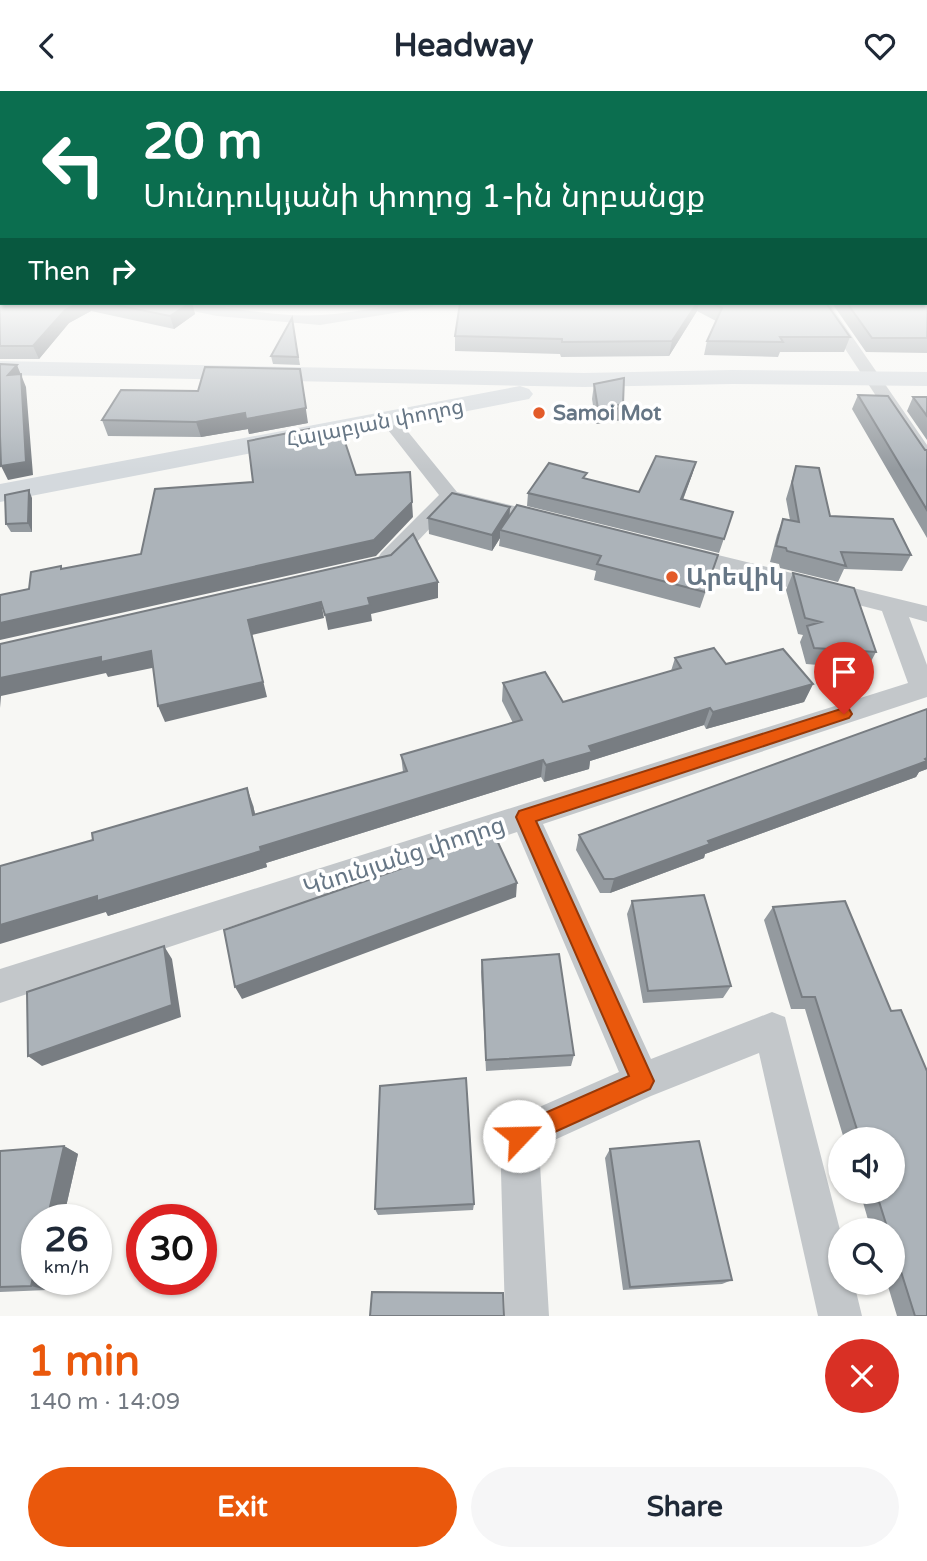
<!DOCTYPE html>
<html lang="en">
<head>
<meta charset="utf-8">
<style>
	:root { --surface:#fff; --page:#f6f6f7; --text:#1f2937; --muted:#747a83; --accent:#ea580c }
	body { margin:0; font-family:"Varela Round","Noto Sans Armenian",sans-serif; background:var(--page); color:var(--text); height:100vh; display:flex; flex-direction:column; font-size:26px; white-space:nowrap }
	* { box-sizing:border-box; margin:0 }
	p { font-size:23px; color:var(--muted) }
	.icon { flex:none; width:38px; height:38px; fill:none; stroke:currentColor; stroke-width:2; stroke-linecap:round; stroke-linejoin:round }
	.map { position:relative; height:1225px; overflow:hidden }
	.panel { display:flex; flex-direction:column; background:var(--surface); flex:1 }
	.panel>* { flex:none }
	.hud { position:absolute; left:0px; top:0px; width:928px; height:214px; box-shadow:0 2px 5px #0004; background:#0b6e4f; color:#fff; overflow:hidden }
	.buttons { position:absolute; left:828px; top:1036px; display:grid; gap:14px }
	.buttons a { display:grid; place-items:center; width:77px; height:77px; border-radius:50%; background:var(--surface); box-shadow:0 2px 5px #0004; font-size:35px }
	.speed { position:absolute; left:21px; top:1113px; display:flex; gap:14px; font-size:35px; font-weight:700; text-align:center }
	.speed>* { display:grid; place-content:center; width:91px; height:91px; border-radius:50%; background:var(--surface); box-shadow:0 2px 5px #0004; line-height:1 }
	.speed small { font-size:18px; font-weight:400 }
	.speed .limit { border:10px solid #d22; background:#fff; color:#111 }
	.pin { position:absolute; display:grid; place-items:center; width:60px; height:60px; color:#fff; margin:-72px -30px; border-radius:50% 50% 50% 0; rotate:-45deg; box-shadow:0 0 7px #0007 }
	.pin .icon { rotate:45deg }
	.me { position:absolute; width:77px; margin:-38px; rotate:66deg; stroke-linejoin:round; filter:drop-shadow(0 0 5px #0008) }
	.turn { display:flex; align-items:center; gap:24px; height:147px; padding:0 28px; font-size:32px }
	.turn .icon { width:91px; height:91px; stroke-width:2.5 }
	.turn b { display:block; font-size:49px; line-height:60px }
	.then { display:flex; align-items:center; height:66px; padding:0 28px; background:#0003; gap:14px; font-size:26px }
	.round { display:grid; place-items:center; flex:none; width:74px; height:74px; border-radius:37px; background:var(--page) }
	.summary { display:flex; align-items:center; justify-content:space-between; height:119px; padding:0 28px }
	h1 { font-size:42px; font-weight:700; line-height:52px; color:var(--accent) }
	.cta { display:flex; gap:14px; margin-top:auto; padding:14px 28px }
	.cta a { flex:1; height:80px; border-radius:42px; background:var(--accent); color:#fff; font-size:28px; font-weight:700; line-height:80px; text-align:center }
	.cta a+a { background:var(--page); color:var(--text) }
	header { display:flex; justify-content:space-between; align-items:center; height:91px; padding:0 28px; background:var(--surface); font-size:32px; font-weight:700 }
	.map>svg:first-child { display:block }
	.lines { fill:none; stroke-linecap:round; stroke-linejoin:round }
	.street { fill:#c3c7ca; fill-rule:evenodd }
	.secondary { fill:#d4d9dd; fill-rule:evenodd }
	.wall { fill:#949a9f }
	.shaded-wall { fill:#787d82 }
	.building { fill:#acb3b9; stroke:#787d82; stroke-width:2 }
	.route { fill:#ea580c; stroke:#983908; stroke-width:2 }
	.poi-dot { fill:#e35b29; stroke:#fff; stroke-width:2.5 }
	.labels { text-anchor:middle; stroke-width:7; stroke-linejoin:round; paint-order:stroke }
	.far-poi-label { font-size:21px; font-weight:bold; fill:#667685; stroke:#fff; text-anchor:start }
	.far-street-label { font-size:21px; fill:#667685; stroke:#fff }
	.poi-label { font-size:24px; font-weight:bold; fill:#667685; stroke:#fff; text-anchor:start }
	.street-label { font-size:24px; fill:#667685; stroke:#fff }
</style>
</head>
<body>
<header><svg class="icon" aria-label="back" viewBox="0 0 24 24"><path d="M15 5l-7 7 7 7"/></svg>Headway<svg class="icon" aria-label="heart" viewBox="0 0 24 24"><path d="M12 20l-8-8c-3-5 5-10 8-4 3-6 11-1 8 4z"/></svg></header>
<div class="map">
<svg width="927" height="1225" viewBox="0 0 927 1225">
	<rect width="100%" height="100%" fill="#f7f7f4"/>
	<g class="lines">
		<!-- street -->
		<path class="street" d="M 166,212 C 217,212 270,227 321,224 C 361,222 398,210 438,212 L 431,216 L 320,234 L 217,225 L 168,215 Z
			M 815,212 L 829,212 L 927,354 L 927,374 L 920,372 Z
			M 390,325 L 396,326 L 457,401 L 555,425 L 558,429 L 555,433 L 548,435 L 454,412 L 397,472 L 381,472 L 378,467 L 381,462 L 439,404 L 381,330 Z
			M 681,455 L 927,515 L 927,531 L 909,526 L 927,574 L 927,606 L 543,733 L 651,968 L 772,921 L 785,926 L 840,1139 L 840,1192 L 854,1192 L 862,1225 L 818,1225 L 759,962 L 651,1005 L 539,1056 L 549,1225 L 505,1225 L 500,1045 L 505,1031 L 619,981 L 517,741 L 0,912 L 0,878 L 908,592 L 882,520 L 673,467 L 670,462 L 673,457 Z"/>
		<!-- secondary -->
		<path class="secondary" d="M 0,270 L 584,282 L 732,279 L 927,281 L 927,295 L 732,293 L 584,296 L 0,284 Z
			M 520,295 L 529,298 L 533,303 L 529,308 L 0,411 L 0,393 Z"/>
	</g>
	<!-- wall -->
	<path class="wall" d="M 0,207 L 2,212 L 192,212 L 195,223 L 174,238 L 91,220 L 69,232 L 39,268 L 0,268 Z
		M 927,207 L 927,262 L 866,261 L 832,212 L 926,212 Z
		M 460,212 L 826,212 L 850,246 L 844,261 L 780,261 L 778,266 L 704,264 L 707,250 L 716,230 L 697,220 L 669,265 L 561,266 L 560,263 L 455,260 L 455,245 Z
		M 292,227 L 300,274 L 273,273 L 271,265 Z
		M 594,293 L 621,329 L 596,333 L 592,308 Z
		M 858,304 L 927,359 L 927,447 L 852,318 Z
		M 913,306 L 927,306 L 927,349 L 907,320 Z
		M 102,329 L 308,332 L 249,343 L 248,338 L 201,346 L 108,345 Z
		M 696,371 L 692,384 L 683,409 L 733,421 L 719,462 L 527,415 L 528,402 L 586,388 L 639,401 Z
		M 796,375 L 830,425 L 911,464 L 902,480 L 844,478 L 838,491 L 780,477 L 779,473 L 770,471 L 777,444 L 783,428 L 790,429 L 786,408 Z
		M 32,407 L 32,441 L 11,441 L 6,433 Z
		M 510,416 L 509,425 L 718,464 L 700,517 L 594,489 L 596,480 L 499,455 L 500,447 L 492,460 L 429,443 L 428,427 Z
		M 793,482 L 876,561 L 867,578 L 806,573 L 800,551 L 803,544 L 798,543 L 786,499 Z
		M 675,567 L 726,573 L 813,593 L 804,611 L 706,638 L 704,634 L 590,670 L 589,678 L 544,691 L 541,686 L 266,772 L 267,776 L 108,825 L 106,821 L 253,714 L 255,723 L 403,681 L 401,664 L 513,632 L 502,610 L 503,592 L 563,611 L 671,580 Z
		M 927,618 L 927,678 L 919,681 L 916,686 L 705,763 L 704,767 L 610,802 L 600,802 L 576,759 L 579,744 Z
		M 632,810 L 731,895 L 723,907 L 643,912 L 627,823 Z
		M 845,810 L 891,920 L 901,919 L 927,980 L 927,1225 L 897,1225 L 887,1192 L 892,1192 L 892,1139 L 871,1139 L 860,1101 L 892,1101 L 892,1048 L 844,1048 L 805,918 L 791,918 L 764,829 L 773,816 Z
		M 482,869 L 574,964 L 571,975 L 486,980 L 481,881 Z
		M 64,1055 L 78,1063 L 63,1129 L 37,1129 L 37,1188 L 49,1188 L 47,1199 L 0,1201 L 0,1060 Z
		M 610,1058 L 732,1189 L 722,1193 L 623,1199 L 605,1067 Z
		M 474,1113 L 473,1119 L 378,1124 L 375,1118 Z"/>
	<!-- shaded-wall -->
	<path class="shaded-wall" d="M 79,212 L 88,212 L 91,220 L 69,232 L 39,268 L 33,255 L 65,219 Z
		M 190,212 L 192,212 L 195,223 L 174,238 L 170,225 Z
		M 697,212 L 699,212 L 697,220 L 669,265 L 672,250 Z
		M 17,274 L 26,296 L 33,384 L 8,389 L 1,375 L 8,284 Z
		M 300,278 L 308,332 L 249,343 L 248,338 L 201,346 L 196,331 Z
		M 623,313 L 621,329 L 596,333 L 598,318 Z
		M 696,371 L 692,384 L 678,421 L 681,408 Z
		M 29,399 L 32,407 L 32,441 L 28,432 Z
		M 412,411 L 413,426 L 376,465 L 0,549 L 0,532 Z
		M 510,416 L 509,432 L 500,439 L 500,447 L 492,460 L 492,444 Z
		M 438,491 L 438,507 L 371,523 L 372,530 L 328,539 L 325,524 L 368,507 Z
		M 321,511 L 324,527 L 252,544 L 267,606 L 165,631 L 158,615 L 248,529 Z
		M 151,560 L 157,576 L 108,586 L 106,582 L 1,605 L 0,617 L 0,587 L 101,566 Z
		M 813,593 L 804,611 L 706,638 L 713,621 Z
		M 710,617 L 704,634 L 590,670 L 589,678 L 544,691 L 546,674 L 589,655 Z
		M 927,667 L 927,678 L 919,681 L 916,686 L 705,763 L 704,767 L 610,802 L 614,788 L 708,750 Z
		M 543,669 L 541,686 L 266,772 L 267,776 L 108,825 L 106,821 L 0,853 L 0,834 L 260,756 Z
		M 247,697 L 253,714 L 259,740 L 253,724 Z
		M 517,792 L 516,806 L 242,908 L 235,896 Z
		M 164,855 L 172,868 L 181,926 L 42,975 L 28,965 Z
		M 64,1055 L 78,1063 L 63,1129 L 47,1129 Z
		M 37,1170 L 37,1188 L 49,1188 L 47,1199 L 31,1195 Z"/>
	<!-- building -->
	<path class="building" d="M 0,207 L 2,207 L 2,212 L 79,212 L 65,219 L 33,255 L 0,255 Z
		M 926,207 L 927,207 L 927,247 L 872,247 L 847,212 L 926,212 Z
		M 106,212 L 190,212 L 170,225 Z
		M 460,212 L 697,212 L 672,250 L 562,251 L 562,248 L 455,245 Z
		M 712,212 L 826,212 L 850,246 L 780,246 L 783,251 L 707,250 L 722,217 Z
		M 292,227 L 298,266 L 271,265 Z
		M 0,273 L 17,274 L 8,284 L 21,283 L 26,371 L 1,375 L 0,345 Z
		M 205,276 L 300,278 L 306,317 L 246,328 L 245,322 L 196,331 L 102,329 L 121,299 L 198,300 Z
		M 624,287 L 623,313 L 598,318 L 594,293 Z
		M 858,304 L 888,305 L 925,359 L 927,359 L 927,419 Z
		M 913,306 L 927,306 L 927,325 Z
		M 309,338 L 311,352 L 344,348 L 356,384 L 410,381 L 412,411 L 374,449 L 0,532 L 0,504 L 29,498 L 31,481 L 61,475 L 61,478 L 141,463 L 155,398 L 253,391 L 248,350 Z
		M 656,365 L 696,371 L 681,408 L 733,421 L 724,448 L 528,402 L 549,372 L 587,382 L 583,387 L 639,401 Z
		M 796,375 L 819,377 L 830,425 L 893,428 L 911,464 L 841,461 L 846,475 L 787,460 L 786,457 L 776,455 L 783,428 L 799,431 L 792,392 Z
		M 29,399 L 28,432 L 6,433 L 5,404 Z
		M 452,402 L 510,416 L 492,444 L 428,427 Z
		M 517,414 L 718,464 L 705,501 L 597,473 L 601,465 L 500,439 Z
		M 413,443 L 438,491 L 368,507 L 370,514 L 325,524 L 321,511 L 248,529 L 263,591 L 158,615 L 151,560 L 101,571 L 101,566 L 0,587 L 0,553 L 391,464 Z
		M 793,482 L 854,497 L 876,561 L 814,557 L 807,535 L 821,531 L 805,527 Z
		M 714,557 L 726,573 L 783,558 L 813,593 L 713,621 L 710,617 L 589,655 L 592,661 L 546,674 L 543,669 L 260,756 L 261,760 L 97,810 L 97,805 L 0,834 L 0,775 L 93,749 L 92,742 L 247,697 L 253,724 L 407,680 L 401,664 L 522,629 L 503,592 L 545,581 L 563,611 L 681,577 L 675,567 Z
		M 927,618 L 927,667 L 925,668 L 927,670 L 708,750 L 710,753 L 614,788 L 604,788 L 579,744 Z
		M 495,745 L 517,792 L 235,896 L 224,839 Z
		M 704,804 L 731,895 L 648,900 L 632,810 Z
		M 845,810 L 891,920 L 901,919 L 927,980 L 927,1225 L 915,1225 L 892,1152 L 892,1139 L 888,1139 L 876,1101 L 892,1101 L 892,1048 L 860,1048 L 815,906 L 802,906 L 773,816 Z
		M 164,855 L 172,914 L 28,965 L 27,901 Z
		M 559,863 L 574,964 L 486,969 L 482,869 Z
		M 466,987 L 474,1113 L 375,1118 L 380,995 Z
		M 699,1050 L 732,1189 L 630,1196 L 610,1058 Z
		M 64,1055 L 47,1129 L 37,1129 L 37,1170 L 31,1195 L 0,1196 L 0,1060 Z
		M 372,1201 L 503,1202 L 504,1225 L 370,1225 Z"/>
	<!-- sky -->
	<linearGradient id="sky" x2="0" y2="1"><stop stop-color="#97bcdd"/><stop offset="0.55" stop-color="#fbfbfa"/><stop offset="1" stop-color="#fbfbfa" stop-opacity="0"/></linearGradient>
	<rect width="927" height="379" fill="url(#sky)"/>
	<!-- route -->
	<path class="route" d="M 844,617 L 849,618 L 852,623 L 849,627 L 536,730 L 654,990 L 650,998 L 528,1053 L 519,1057 L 511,1053 L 508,1045 L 511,1037 L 629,985 L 516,726 L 519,720 Z"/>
	<!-- markers -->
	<g class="poi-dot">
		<circle cx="539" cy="322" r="7"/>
		<circle cx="672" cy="486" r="7"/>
	</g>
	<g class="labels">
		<!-- far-poi labels -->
		<g class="far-poi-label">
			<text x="553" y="329">Samoi Mot</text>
		</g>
		<!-- far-street labels -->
		<g class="far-street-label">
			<text transform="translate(375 332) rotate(-11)" y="7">Հալաբյան փողոց</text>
		</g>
		<!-- poi labels -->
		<g class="poi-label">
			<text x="686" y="494">Արեվիկ</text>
		</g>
		<!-- street labels -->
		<g class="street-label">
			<text transform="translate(404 765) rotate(-18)" y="8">Կնունյանց փողոց</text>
		</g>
	</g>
</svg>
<div class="buttons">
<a><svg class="icon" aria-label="sound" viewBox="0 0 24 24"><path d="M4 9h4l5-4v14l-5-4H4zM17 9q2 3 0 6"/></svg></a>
<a><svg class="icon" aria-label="search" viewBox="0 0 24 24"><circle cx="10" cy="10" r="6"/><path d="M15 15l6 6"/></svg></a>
</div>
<div class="speed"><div>26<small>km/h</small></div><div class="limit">30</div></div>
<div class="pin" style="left:844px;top:623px;background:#d93025"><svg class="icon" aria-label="arrive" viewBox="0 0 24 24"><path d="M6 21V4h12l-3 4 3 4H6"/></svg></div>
<svg class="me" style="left:519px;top:1045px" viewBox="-20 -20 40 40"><circle r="19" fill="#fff"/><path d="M0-13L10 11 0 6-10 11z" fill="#ea580c"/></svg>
<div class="hud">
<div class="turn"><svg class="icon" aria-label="left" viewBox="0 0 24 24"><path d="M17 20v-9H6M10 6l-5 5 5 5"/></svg><div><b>20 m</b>Սունդուկյանի փողոց 1-ին նրբանցք</div></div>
<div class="then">Then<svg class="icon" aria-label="right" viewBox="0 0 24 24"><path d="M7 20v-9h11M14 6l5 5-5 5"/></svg></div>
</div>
</div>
<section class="panel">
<div class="summary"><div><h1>1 min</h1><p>140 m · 14:09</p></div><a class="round" style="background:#d93025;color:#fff"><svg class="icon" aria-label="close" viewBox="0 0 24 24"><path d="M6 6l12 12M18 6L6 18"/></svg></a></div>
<div class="cta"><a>Exit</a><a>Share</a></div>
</section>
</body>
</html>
